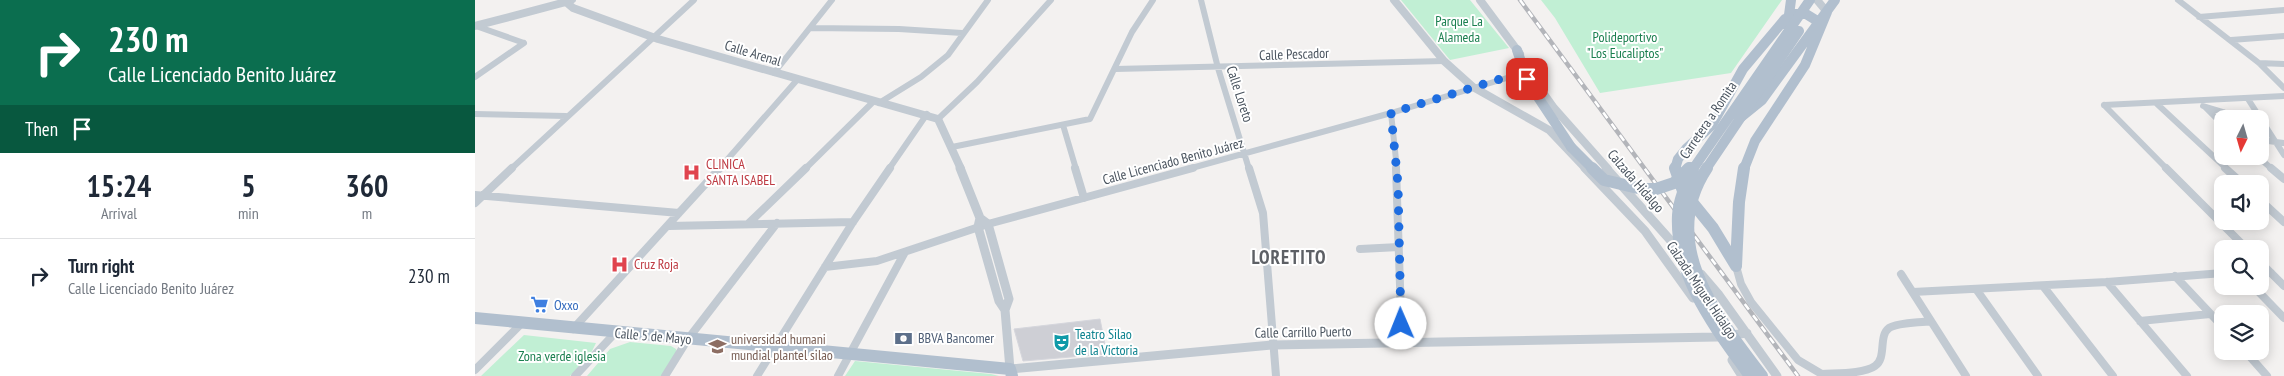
<!DOCTYPE html>
<html lang="en">
<head>
<meta charset="utf-8">
<style>
	:root { --surface:#fff; --page:#f2f2f3; --text:#1f2937; --muted:#747a83; --line:#e0e1e3 }
	body { margin:0; font-family:"PT Sans Narrow",sans-serif; background:var(--page); color:var(--text); height:100vh; display:flex; flex-direction:column; font-size:19px; white-space:nowrap }
	* { box-sizing:border-box; margin:0 }
	p { font-size:16px; color:var(--muted) }
	.icon { flex:none; width:28px; height:28px; fill:none; stroke:currentColor; stroke-width:2; stroke-linecap:round; stroke-linejoin:round }
	.map { position:relative; flex:1; overflow:hidden }
	.drawer { display:flex; flex-direction:column; background:var(--surface); width:475px }
	.drawer>* { flex:none }
	.hud { background:#0b6e4f; color:#fff; overflow:hidden }
	.needle { width:32px; rotate:185deg }
	.tools { position:absolute; left:1739px; top:110px; display:grid; gap:10px }
	.tools a { display:grid; place-items:center; width:55px; height:55px; border-radius:10px; background:var(--surface); box-shadow:0 2px 12px #0003; font-size:25px }
	.pin { position:absolute; display:grid; place-items:center; width:42px; height:42px; color:#fff; margin:-21px; border-radius:10px; box-shadow:0 2px 8px #0006 }
	.me { position:absolute; width:55px; margin:-28px; rotate:359deg; stroke-linejoin:round; filter:drop-shadow(0 0 4px #0008) }
	.turn { display:flex; align-items:center; gap:18px; height:105px; padding:0 25px; font-size:22px }
	.turn .icon { width:65px; height:65px; stroke-width:2.5 }
	.turn b { display:block; font-size:35px; line-height:42px }
	.then { display:flex; align-items:center; height:48px; padding:0 25px; background:#0003; gap:10px; font-size:19px }
	.eta { display:flex; justify-content:space-evenly; align-items:center; height:85px; text-align:center }
	.eta b { font-size:30px; font-weight:700; line-height:35px }
	ul { padding:0; list-style:none }
	li { display:flex; align-items:center; gap:15px; height:75px; padding:0 25px; border-top:1px solid var(--line) }
	li div { flex:1 }
	li b { display:block; font-size:19px }
	li em { font-style:normal }
	main { display:flex; flex:1; min-height:0 }
	.map>svg:first-child { display:block }
	.green { fill:#c1efd4 }
	.building { fill:#cecfd5; stroke:#d5d6dc }
	.lines { fill:none; stroke-linecap:round; stroke-linejoin:round }
	.minor-far1 { stroke:#c2cad2; stroke-width:6 }
	.minor { stroke:#c2cad2; stroke-width:8 }
	.tertiary-far1 { stroke:#c2cad2; stroke-width:8 }
	.tertiary { stroke:#c2cad2; stroke-width:9 }
	.primary-far1 { stroke:#b1bfce; stroke-width:10 }
	.primary { stroke:#b1bfce; stroke-width:12 }
	.rail-casing { stroke:#b3b5ba; stroke-width:4.5 }
	.rail { stroke:#fff; stroke-width:2.5; stroke-dasharray:7; stroke-linecap:butt }
	.primary-bridge-far1 { stroke:#b1bfce; stroke-width:10 }
	.primary-bridge { stroke:#b1bfce; stroke-width:12 }
	.route { stroke:#1e6de0; stroke-width:9; stroke-dasharray:0 16.2 }
	.labels { text-anchor:middle; stroke-width:4; stroke-linejoin:round; paint-order:stroke }
	.park-label { font-size:14px; fill:#1a7f4f; stroke:#fff }
	.street-label { font-size:14px; fill:#49535e; stroke:#fff }
	.health-label { font-size:14px; fill:#be3a42; stroke:#fff; text-anchor:start }
	.shop-label { font-size:14px; fill:#366cbe; stroke:#fff; text-anchor:start }
	.culture-label { font-size:14px; fill:#0d838f; stroke:#fff; text-anchor:start }
	.service-label { font-size:14px; fill:#4e5e75; stroke:#fff; text-anchor:start }
	.education-label { font-size:14px; fill:#785e54; stroke:#fff; text-anchor:start }
	.district-label { font-size:19px; font-weight:bold; letter-spacing:1px; fill:#5d6065; stroke:#fff }
</style>
</head>
<body>
<main>
<section class="drawer">
<div class="hud">
<div class="turn"><svg class="icon" aria-label="right" viewBox="0 0 24 24"><path d="M7 20v-9h11M14 6l5 5-5 5"/></svg><div><b>230 m</b>Calle Licenciado Benito Juárez</div></div>
<div class="then">Then<svg class="icon" aria-label="arrive" viewBox="0 0 24 24"><path d="M6 21V4h12l-3 4 3 4H6"/></svg></div>
</div>
<div class="eta">
<div><b>15:24</b><p>Arrival</p></div>
<div><b>5</b><p>min</p></div>
<div><b>360</b><p>m</p></div>
</div>
<ul>
<li><svg class="icon" aria-label="right" viewBox="0 0 24 24"><path d="M7 20v-9h11M14 6l5 5-5 5"/></svg><div><b>Turn right</b><p>Calle Licenciado Benito Juárez</p></div><em>230 m</em></li>
</ul>
</section>
<div class="map">
<svg width="1809" height="376" viewBox="0 0 1809 376">
	<rect width="100%" height="100%" fill="#f3f1f0"/>
	<!-- green -->
	<path class="green" d="M 926,0 L 995,0 L 1034,48 L 975,60 Z
		M 1066,0 L 1307,0 L 1256,73 L 1125,93 L 1080,18 Z
		M 49,335 L 121,343 L 115,355 L 95,376 L 6,376 Z
		M 155,342 L 196,346 L 201,349 L 202,354 L 188,376 L 112,376 L 135,349 Z
		M 380,361 L 516,374 L 524,376 L 370,376 Z"/>
	<!-- building -->
	<path class="building" d="M 625,319 L 632,354 L 548,361 L 539,329 Z"/>
	<g class="lines">
		<!-- minor-far1 -->
		<path class="minor-far1" d="M 726,0 L 743,68 L 774,169
			M 1703,0 L 1784,63 L 1809,88
			M 91,2 L 98,0
			M 1724,17 L 1809,10
			M 1,26 L 49,43
			M 335,28 L 424,29 L 487,33
			M 1756,40 L 1809,36
			M 1784,63 L 1809,64
			M 640,69 L 969,61
			M 299,73 L 357,0
			M 0,77 L 49,43
			M 1773,99 L 1809,155
			M 404,103 L 446,77 L 473,55 L 513,0
			M 1681,103 L 1752,169
			M 1629,105 L 1692,169
			M 1629,105 L 1809,96
			M 1728,106 L 1748,112 L 1761,119
			M 1730,107 L 1748,125
			M 916,113 L 922,169
			M 0,114 L 91,116
			M 463,119 L 502,82 L 576,0
			M 588,125 L 601,169
			M 1785,140 L 1809,143
			M 477,147 L 615,119 L 657,32 L 678,0
			M 1782,156 L 1797,169
			M 36,169 L 219,0
			M 244,169 L 322,80
			M 330,169 L 399,101
			M 414,169 L 452,114
			M 713,169 L 916,113 L 1035,77 L 1053,79"/>
		<!-- minor -->
		<path class="minor" d="M 600,168 L 609,198
			M 774,168 L 788,213 L 801,376
			M 921,168 L 927,344
			M 1691,168 L 1772,249
			M 1750,168 L 1768,184
			M 1796,168 L 1809,179
			M 0,195 L 204,213
			M 1785,200 L 1809,222
			M 0,203 L 37,168
			M 273,224 L 331,168
			M 194,226 L 378,222
			M 885,249 L 924,247
			M 1785,262 L 1809,286
			M 1261,266 L 1266,284 L 1276,302 L 1323,360 L 1350,376
			M 350,267 L 402,261 L 513,224 L 718,168
			M 1785,273 L 1796,273
			M 1426,274 L 1491,376
			M 1700,276 L 1748,327
			M 1632,282 L 1712,376
			M 1568,286 L 1638,376
			M 1778,286 L 1809,318
			M 1501,289 L 1563,376
			M 1438,292 L 1632,282 L 1748,273
			M 1665,321 L 1735,314
			M 98,329 L 245,168
			M 1770,351 L 1792,376
			M 0,370 L 47,323
			M 1347,374 C 1361,373 1389,374 1400,366 C 1412,358 1403,336 1414,328 C 1424,322 1444,323 1456,321
			M 100,376 L 140,333
			M 190,376 L 213,339 L 302,223
			M 282,376 L 378,222 L 415,168
			M 363,376 L 430,252"/>
		<!-- tertiary-far1 -->
		<path class="tertiary-far1" d="M 919,0 L 969,61 L 998,87 L 1074,130 L 1111,169
			M 1005,0 L 1045,54
			M 1342,0 L 1352,12
			M 0,26 L 91,2 L 98,8 L 183,39 L 463,119 L 486,169
			M 1054,73 L 1079,108 L 1133,169"/>
		<!-- tertiary -->
		<path class="tertiary" d="M 485,168 L 505,218 L 503,227 L 524,301 L 530,310
			M 1110,168 L 1170,231 L 1218,298
			M 1131,168 L 1205,251
			M 505,218 L 513,224 L 534,299 L 530,310 L 535,369 L 797,345 L 1242,337 L 1272,333
			M 1226,274 L 1244,295 L 1302,376
			M 1257,360 L 1267,376"/>
		<!-- primary-far1 -->
		<path class="primary-far1" d="M 1316,14 L 1331,14 L 1344,22
			M 1309,24 L 1314,15 L 1316,0
			M 1042,50 L 1053,82 L 1096,147
			M 1266,117 L 1287,100 L 1360,0
			M 1200,169 L 1203,159 L 1211,149 L 1237,125 L 1268,69 L 1310,19
			M 1269,169 L 1280,141 L 1330,65 L 1352,12"/>
		<!-- primary -->
		<path class="primary" d="M 1200,168 L 1208,191 L 1238,228 L 1261,266
			M 1261,266 L 1264,202 L 1269,168
			M 0,318 L 535,369 L 537,376"/>
		<defs>
			<path id="rail" d="M 1045,0 L 1323,376"/>
		</defs>
		<!-- rail casing -->
		<use href="#rail" class="rail-casing"/>
		<!-- rail -->
		<use href="#rail" class="rail"/>
		<!-- primary-bridge-far1 -->
		<path class="primary-bridge-far1" d="M 1096,147 L 1118,169
			M 1213,169 L 1215,167
			M 1218,169 L 1335,0
			M 1231,169 L 1324,31"/>
		<!-- primary-bridge -->
		<path class="primary-bridge" d="M 1117,168 L 1129,180 L 1167,189 L 1181,189 L 1199,183 L 1214,168
			M 1218,168 C 1212,182 1204,199 1203,215 C 1200,278 1241,328 1275,376
			M 1232,168 C 1182,243 1242,317 1287,376"/>
	</g>
	<g class="lines">
		<!-- route -->
		<path class="route" d="M 926,324 L 923,184 L 916,113 L 1035,76 L 1052,79"/>
	</g>
	<!-- icons -->
	<defs>
		<symbol id="hospital-bare" viewBox="-9 -9 18 18"><path d="M-5-5h3v3.5h4V-5h3V5h-3V1.5h-4V5h-3Z" fill="#e0444e" stroke="#fff" stroke-width="2.5" paint-order="stroke"/></symbol>
		<symbol id="supermarket-bare" viewBox="-9 -9 18 18"><path d="M-6-5.5h2.5l.6 2H6L4.5 2H-2.5L-4.4-4H-6ZM-1.5 3.2a1.3 1.3 0 1 0 .1 0ZM3 3.2a1.3 1.3 0 1 0 .1 0Z" fill="#3f7fe0" stroke="#fff" stroke-width="2.5" paint-order="stroke"/></symbol>
		<symbol id="bank-bare" viewBox="-9 -9 18 18"><path d="M-6-4H6V4H-6ZM0-2.3a2.3 2.3 0 1 0 0 4.6a2.3 2.3 0 1 0 0-4.6Z" fill="#5c6f8a" stroke="#fff" stroke-width="2.5" paint-order="stroke"/></symbol>
		<symbol id="theatre-bare" viewBox="-9 -9 18 18"><path d="M-5-5.5Q0-4 5-5.5V0Q5 5 0 6Q-5 5-5 0ZM-3.3-2.5H-1v1.5H-3.3ZM1-2.5H3.3v1.5H1ZM-2.8 1Q0 5.5 2.8 1Z" fill="#0f9aa8" stroke="#fff" stroke-width="2.5" paint-order="stroke"/></symbol>
		<symbol id="university-bare" viewBox="-9 -9 18 18"><path d="M0-5L7-2L0 1L-7-2ZM-4 1L0 2.5L4 1V4Q0 6-4 4Z" fill="#8d6e63" stroke="#fff" stroke-width="2.5" paint-order="stroke"/></symbol>
	</defs>
	<g fill-rule="evenodd">
		<use href="#hospital-bare" x="204" y="160" width="25" height="25"/>
		<use href="#hospital-bare" x="132" y="252" width="25" height="25"/>
		<use href="#supermarket-bare" x="52" y="292" width="25" height="25"/>
		<use href="#bank-bare" x="416" y="326" width="25" height="25"/>
		<use href="#theatre-bare" x="574" y="330" width="25" height="25"/>
		<use href="#university-bare" x="230" y="334" width="25" height="25"/>
	</g>
	<g class="labels">
		<!-- park labels -->
		<g class="park-label">
			<text x="984" y="26">Parque La<tspan x="984" dy="16">Alameda</tspan></text>
			<text x="1150" y="42">Polideportivo<tspan x="1150" dy="16">"Los Eucaliptos"</tspan></text>
			<text x="87" y="361">Zona verde iglesia</text>
		</g>
		<!-- street labels -->
		<g class="street-label">
			<text transform="translate(278 53) rotate(17)" y="5">Calle Arenal</text>
			<text transform="translate(819 54) rotate(-2)" y="5">Calle Pescador</text>
			<text transform="translate(765 94) rotate(72)" y="5">Calle Loreto</text>
			<text transform="translate(1233 120) rotate(-56)" y="5">Carretera a Romita</text>
			<text transform="translate(698 161) rotate(-15)" y="5">Calle Licenciado Benito Juárez</text>
			<text transform="translate(1161 181) rotate(49)" y="5">Calzada Hidalgo</text>
			<text transform="translate(1227 290) rotate(56)" y="5">Calzada Miguel Hidalgo</text>
			<text transform="translate(828 332) rotate(-1)" y="5">Calle Carrillo Puerto</text>
			<text transform="translate(178 336) rotate(5)" y="5">Calle 5 de Mayo</text>
		</g>
		<!-- health labels -->
		<g class="health-label">
			<text x="231" y="169">CLINICA<tspan x="231" dy="16">SANTA ISABEL</tspan></text>
			<text x="159" y="269">Cruz Roja</text>
		</g>
		<!-- shop labels -->
		<g class="shop-label">
			<text x="79" y="310">Oxxo</text>
		</g>
		<!-- culture labels -->
		<g class="culture-label">
			<text x="600" y="339">Teatro Silao<tspan x="600" dy="16">de la Victoria</tspan></text>
		</g>
		<!-- service labels -->
		<g class="service-label">
			<text x="443" y="343">BBVA Bancomer</text>
		</g>
		<!-- education labels -->
		<g class="education-label">
			<text x="256" y="344">universidad humani<tspan x="256" dy="16">mundial plantel silao</tspan></text>
		</g>
		<!-- district labels -->
		<g class="district-label">
			<text x="814" y="264">LORETITO</text>
		</g>
	</g>
</svg>
<div class="tools">
<a><svg class="needle" viewBox="-14 -14 28 28"><path d="M0-13l5 13h-10z" fill="#e53935"/><path d="M0 13l5-13h-10z" fill="#747a83"/></svg></a>
<a><svg class="icon" aria-label="sound" viewBox="0 0 24 24"><path d="M4 9h4l5-4v14l-5-4H4zM17 9q2 3 0 6"/></svg></a>
<a><svg class="icon" aria-label="search" viewBox="0 0 24 24"><circle cx="10" cy="10" r="6"/><path d="M15 15l6 6"/></svg></a>
<a><svg class="icon" aria-label="layers" viewBox="0 0 24 24"><path d="M12 4l9 5-9 5-9-5zM3 14l9 5 9-5"/></svg></a>
</div>
<div class="pin" style="left:1052px;top:79px;background:#d93025"><svg class="icon" aria-label="arrive" viewBox="0 0 24 24"><path d="M6 21V4h12l-3 4 3 4H6"/></svg></div>
<svg class="me" style="left:926px;top:324px" viewBox="-20 -20 40 40"><circle r="19" fill="#fff"/><path d="M0-13L10 11 0 6-10 11z" fill="#1e6de0"/></svg>
</div>
</main>
</body>
</html>
